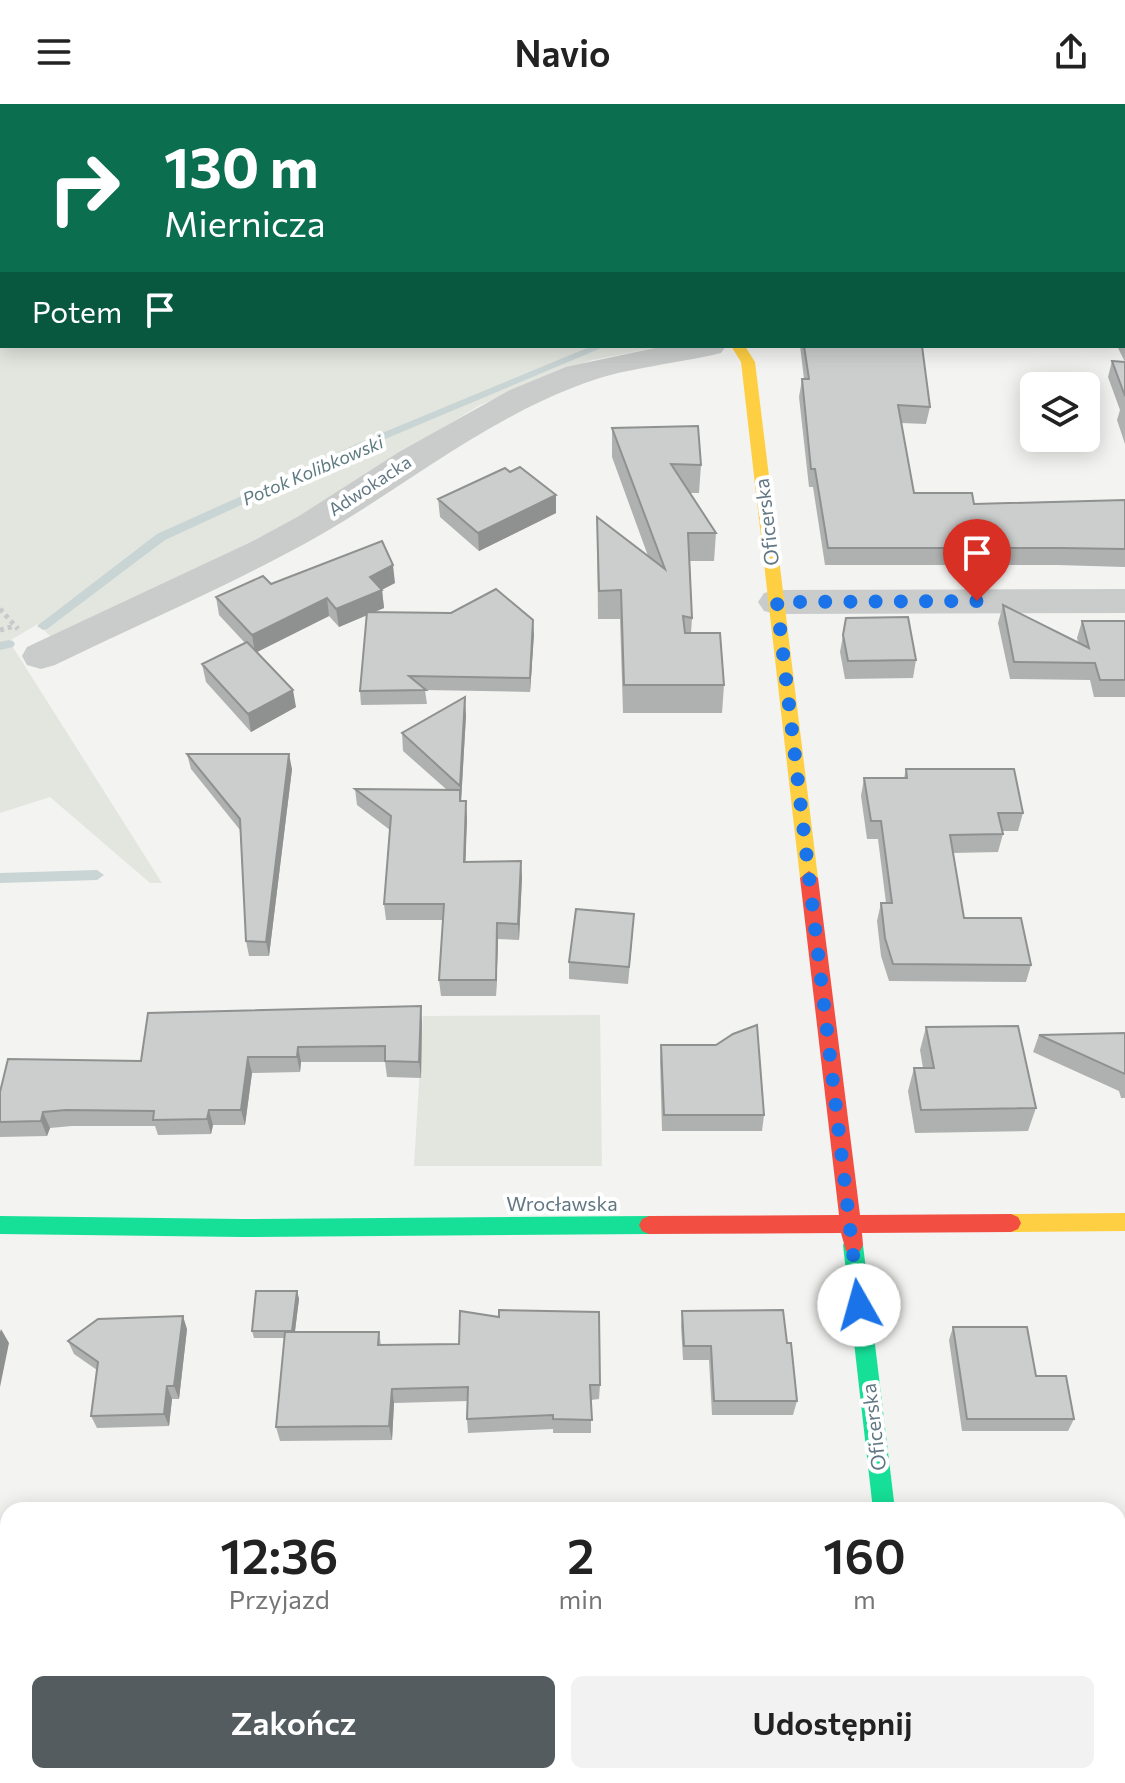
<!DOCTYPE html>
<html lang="pl">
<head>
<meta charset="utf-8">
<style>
	:root { --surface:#fff; --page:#f2f2f2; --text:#222; --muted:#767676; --accent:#555c5f }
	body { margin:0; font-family:Commissioner,sans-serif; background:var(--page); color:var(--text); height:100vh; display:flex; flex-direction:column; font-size:30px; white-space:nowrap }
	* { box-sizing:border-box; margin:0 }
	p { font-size:26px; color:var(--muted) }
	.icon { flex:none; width:44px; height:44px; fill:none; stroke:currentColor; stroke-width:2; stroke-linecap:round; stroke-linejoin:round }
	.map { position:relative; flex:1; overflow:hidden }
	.panel { position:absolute; left:0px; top:1398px; width:1126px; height:282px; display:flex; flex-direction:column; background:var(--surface); border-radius:24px 24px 0 0; box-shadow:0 4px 20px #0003 }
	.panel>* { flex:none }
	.hud { position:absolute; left:0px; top:0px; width:1126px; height:244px; box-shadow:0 4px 20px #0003; background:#0b6e4f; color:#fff; overflow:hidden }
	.controls { position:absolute; left:1020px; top:268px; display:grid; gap:16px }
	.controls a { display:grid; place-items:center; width:80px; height:80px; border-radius:12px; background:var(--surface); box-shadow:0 4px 20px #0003; font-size:40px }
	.pin { position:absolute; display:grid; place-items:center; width:68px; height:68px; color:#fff; margin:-82px -34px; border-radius:50% 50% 50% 0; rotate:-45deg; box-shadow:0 0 8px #0007 }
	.pin .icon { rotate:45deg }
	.me { position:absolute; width:88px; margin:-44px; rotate:353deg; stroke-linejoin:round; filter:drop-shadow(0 0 6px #0008) }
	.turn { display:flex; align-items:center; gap:28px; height:168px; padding:0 32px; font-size:36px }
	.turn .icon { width:104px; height:104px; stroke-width:2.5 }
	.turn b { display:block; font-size:56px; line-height:68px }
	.then { display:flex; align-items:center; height:76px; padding:0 32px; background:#0003; gap:16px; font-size:30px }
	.eta { display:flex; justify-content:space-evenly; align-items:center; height:136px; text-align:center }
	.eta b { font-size:48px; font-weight:600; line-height:56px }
	.cta { display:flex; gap:16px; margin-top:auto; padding:16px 32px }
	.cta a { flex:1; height:92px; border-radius:12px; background:var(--accent); color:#fff; font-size:32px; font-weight:600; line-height:92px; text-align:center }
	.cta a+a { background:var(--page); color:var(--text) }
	header { display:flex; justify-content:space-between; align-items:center; height:104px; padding:0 32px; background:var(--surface); font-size:36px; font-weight:600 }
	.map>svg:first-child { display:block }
	.green { fill:#e3e6df }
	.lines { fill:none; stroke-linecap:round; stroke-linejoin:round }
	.stream { fill:#c9d4d5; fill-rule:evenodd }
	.path-far1 { stroke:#c8c9ca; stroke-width:4; stroke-dasharray:3 3; stroke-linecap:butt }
	.path { stroke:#c8c9ca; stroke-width:5; stroke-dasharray:4 4; stroke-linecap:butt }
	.street { fill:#cacccc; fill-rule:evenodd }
	.fast { fill:#16e098; fill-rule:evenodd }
	.slow { fill:#ffcf43; fill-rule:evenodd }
	.jam { fill:#f24e42; fill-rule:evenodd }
	.wall { fill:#afb1b1 }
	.shaded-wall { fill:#8f9090 }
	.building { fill:#cccece; stroke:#8f9090; stroke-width:2 }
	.route { stroke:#1a73e8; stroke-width:14; stroke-dasharray:0 25.2 }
	.labels { text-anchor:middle; stroke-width:8; stroke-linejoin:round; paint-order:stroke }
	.far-water-label { font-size:18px; font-style:italic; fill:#5d7a80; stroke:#fff }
	.far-street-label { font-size:18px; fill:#617783; stroke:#fff }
	.street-label { font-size:20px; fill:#617783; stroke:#fff }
</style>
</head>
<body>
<header><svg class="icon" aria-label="menu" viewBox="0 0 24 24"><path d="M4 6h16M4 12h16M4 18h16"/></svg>Navio<svg class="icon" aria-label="share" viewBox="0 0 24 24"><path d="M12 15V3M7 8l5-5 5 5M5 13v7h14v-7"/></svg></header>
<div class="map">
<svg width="1125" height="1679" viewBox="0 0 1125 1679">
	<rect width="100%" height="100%" fill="#f3f3f1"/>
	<!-- green -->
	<path class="green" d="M 0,0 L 1125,0 L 1125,101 L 1124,2 L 2,2 L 2,242 L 664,242 L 592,256 L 480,301 L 279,425 L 51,533 L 38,520 L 9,537 L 162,779 L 150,779 L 50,693 L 0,709 Z
		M 600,911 L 602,1062 L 414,1062 L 423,912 Z"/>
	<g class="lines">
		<!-- stream -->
		<path class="stream" d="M 805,0 L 814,0 L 815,2 L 806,2 Z
			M 592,242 L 606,242 L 378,338 L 165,436 L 47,525 L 43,526 L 37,522 L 157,430 L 370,334 Z
			M 9,536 L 13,537 L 15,540 L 13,543 L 0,546 L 0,538 Z
			M 97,766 L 104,771 L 97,776 L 0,779 L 0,769 Z"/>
		<!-- path-far1 -->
		<path class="path-far1" d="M 109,2 L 114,0
			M 406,2 L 411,0
			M 847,2 L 1006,2"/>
		<!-- path -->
		<path class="path" d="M 0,505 L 18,525
			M 0,526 L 15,522"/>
		<!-- street -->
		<path class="street" d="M 1124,99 L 1125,99 L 1125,117 L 1124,117 Z
			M 664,242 L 726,242 L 721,249 C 677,260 628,263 585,279 C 488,314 410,379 322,430 C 236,479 144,518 55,561 L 41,565 L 27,561 L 22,552 L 27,543 L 251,438 L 299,412 L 399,348 L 510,286 L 566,263 Z
			M 1125,485 L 1125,509 L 777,510 L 764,507 L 758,498 L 764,489 L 777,486 Z
			M 884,1672 L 944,1672 L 945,1679 L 885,1679 Z"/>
		<!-- fast -->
		<path class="fast" d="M 0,1112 L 242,1115 L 649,1112 L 656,1115 L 659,1121 L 656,1127 L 649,1130 L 242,1133 L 0,1130 Z
			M 853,1132 L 860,1135 L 863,1141 L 895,1406 L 873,1406 L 843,1141 L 846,1135 Z"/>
		<!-- slow -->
		<path class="slow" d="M 731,242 L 745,242 L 755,258 L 818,774 L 809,781 L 800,774 L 741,258 Z
			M 1125,1109 L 1125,1127 L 1011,1128 L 1004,1125 L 1001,1119 L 1004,1113 L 1011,1110 Z"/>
		<!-- jam -->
		<path class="jam" d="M 809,767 L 818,774 L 860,1111 L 1011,1110 L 1018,1113 L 1021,1119 L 1018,1125 L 1011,1128 L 862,1129 L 863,1141 L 860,1147 L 853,1150 L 846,1147 L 841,1129 L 649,1130 L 642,1127 L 639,1121 L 642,1115 L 649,1112 L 839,1111 L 800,774 Z"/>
	</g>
	<!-- wall -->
	<path class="wall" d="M 1124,219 L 1125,219 L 1125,340 L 1117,316 L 1120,306 L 1108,273 L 1112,257 L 1125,258 L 1117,242 L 1124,242 Z
		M 800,242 L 922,242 L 930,303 L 926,320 L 901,319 L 914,389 L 974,400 L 1125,396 L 1125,463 L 1057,461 L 825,461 L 813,383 L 809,383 L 799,293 L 802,275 L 804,275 Z
		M 612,324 L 701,361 L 699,389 L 690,389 L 716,429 L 714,457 L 690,457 L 692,514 L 691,529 L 724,581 L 722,609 L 623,609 L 620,515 L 598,515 L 597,413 L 648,452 L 612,353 Z
		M 510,368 L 556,391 L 556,409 L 479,447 L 440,413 L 438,395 Z
		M 395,479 L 382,486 L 384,504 L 374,508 L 534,530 L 530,588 L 425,586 L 427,600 L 361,601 L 360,587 L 367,511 L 339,523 L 329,512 L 257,548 L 296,603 L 251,628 L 206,578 L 202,560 L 245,539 L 219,511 L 216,493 L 271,480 Z
		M 1003,501 L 1078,538 L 1077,534 L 1082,517 L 1125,517 L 1125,593 L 1094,593 L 1090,576 L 1010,575 L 998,519 Z
		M 846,514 L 916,556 L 913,574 L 845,575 L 840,548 Z
		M 466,611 L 461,697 L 467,714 L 465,758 L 522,773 L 519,836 L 498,835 L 496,892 L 441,892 L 439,876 L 443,816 L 386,816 L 384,800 L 390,726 L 357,701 L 355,685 L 446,685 L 403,647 L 402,629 Z
		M 187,650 L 292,665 L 269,852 L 249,852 L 246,837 L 240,726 L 191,665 Z
		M 906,665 L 1023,709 L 1018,727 L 1002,727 L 1003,730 L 998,748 L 953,749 L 964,814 L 1031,861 L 1026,878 L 889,877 L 881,852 L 877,817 L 881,799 L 886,799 L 878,735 L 867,735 L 861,692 L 864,674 L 904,674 Z
		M 633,827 L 628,880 L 569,875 L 569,858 Z
		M 422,917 L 421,974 L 387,973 L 385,958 L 301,958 L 300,968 L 252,969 L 245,1021 L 213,1021 L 211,1030 L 158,1031 L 155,1022 L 72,1022 L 50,1024 L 47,1032 L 0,1033 L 0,988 L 141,957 Z
		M 926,923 L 1036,1004 L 1028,1027 L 915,1029 L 908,987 L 914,964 L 923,964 L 920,946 Z
		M 1125,929 L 1125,994 L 1121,994 L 1119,987 L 1033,948 L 1039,931 Z
		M 661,941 L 716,941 L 764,1011 L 762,1027 L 662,1027 L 660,957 Z
		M 297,1187 L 299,1195 L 295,1228 L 379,1228 L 381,1241 L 600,1281 L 599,1295 L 591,1296 L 591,1329 L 553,1329 L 553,1325 L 468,1329 L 467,1315 L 468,1297 L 394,1299 L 392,1336 L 280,1337 L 276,1323 L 285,1234 L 254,1234 L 252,1227 Z
		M 682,1207 L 797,1297 L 793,1311 L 712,1311 L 709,1256 L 683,1256 L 681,1222 Z
		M 953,1223 L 1036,1272 L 1074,1315 L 1068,1327 L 962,1327 L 949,1236 Z
		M 187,1225 L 179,1295 L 172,1295 L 169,1322 L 97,1324 L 91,1312 L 97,1266 L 74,1250 L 68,1237 Z
		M 8,1569 L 8,1665 L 0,1665 L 0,1570 Z"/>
	<!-- shaded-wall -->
	<path class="shaded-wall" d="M 556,391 L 556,409 L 479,447 L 478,429 Z
		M 393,461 L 395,479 L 377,488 L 382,486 L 384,504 L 339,523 L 336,505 L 370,473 Z
		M 327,494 L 329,512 L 255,549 L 252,531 Z
		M 533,516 L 534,530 L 530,588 L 530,574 Z
		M 293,586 L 296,603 L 251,628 L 248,610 Z
		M 465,593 L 466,611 L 461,699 L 460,682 Z
		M 289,650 L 292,665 L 269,852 L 266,838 Z
		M 466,697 L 467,714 L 465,774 L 464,758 Z
		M 521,757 L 522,773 L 519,836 L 518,820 Z
		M 497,819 L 498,835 L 496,892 L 496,876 Z
		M 421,902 L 422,917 L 421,974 L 419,958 Z
		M 298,943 L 301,958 L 300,968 L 297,953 Z
		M 248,953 L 252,969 L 245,1021 L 241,1006 Z
		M 209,1006 L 213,1021 L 211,1030 L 207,1015 Z
		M 43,1008 L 50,1024 L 47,1032 L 41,1017 Z
		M 297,1187 L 299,1195 L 294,1234 L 292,1227 Z
		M 183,1212 L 187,1225 L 179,1295 L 174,1282 Z
		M 1,1225 L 9,1239 L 0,1283 L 0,1228 Z
		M 167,1282 L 172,1295 L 169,1322 L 164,1310 Z
		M 392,1285 L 394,1299 L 392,1336 L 389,1322 Z"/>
	<!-- building -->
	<path class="building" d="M 804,242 L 922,242 L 930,303 L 898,301 L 914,389 L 972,389 L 974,400 L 1125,396 L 1125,445 L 1062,444 L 828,444 L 815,365 L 811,365 L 802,275 L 809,275 Z
		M 1112,257 L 1125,258 L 1125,292 Z
		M 698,322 L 701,361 L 671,360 L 716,429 L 688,429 L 692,514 L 683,512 L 685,529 L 720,529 L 724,581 L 624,581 L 621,486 L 599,487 L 597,413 L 665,465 L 612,324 Z
		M 520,363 L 556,391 L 478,429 L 438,395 L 505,364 L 510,368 Z
		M 382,437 L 393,461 L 370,473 L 382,486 L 336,505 L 327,494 L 252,531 L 216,493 L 263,472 L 271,480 Z
		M 496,485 L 533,516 L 530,574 L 409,572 L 426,586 L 360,587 L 367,508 L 451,509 Z
		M 1003,501 L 1089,544 L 1082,517 L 1125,517 L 1125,576 L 1100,576 L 1095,559 L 1014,558 Z
		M 908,513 L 916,556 L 848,557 L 843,531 L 846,514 Z
		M 247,538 L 293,586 L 248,610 L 202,560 Z
		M 465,593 L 460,682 L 402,629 Z
		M 187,650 L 289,650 L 266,838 L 246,837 L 240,715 Z
		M 906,665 L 1014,665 L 1023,709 L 998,709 L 1003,730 L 950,731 L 964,814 L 1021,814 L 1031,861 L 893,860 L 885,834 L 881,799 L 892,799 L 881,717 L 871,717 L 864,674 L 907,674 Z
		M 355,685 L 460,686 L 460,697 L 466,697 L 464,758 L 521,757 L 518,820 L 497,819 L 496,876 L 439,876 L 444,800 L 384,800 L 391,712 Z
		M 576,805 L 634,810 L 629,863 L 569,858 Z
		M 421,902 L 419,958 L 385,957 L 385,942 L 298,943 L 297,953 L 248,953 L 241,1006 L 209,1006 L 207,1015 L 153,1016 L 154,1007 L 66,1006 L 43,1008 L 41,1017 L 0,1018 L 0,988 L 8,955 L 141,957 L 148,909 Z
		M 757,921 L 764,1011 L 664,1011 L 661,941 L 716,941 L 733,930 Z
		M 1018,922 L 1036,1004 L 921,1006 L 914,964 L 934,964 L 926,923 Z
		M 1125,929 L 1125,970 L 1039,931 Z
		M 256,1187 L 297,1187 L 292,1227 L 252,1227 Z
		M 499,1206 L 599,1208 L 600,1281 L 590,1281 L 592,1316 L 553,1315 L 553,1311 L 467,1315 L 468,1283 L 392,1285 L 389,1322 L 276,1323 L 285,1228 L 379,1228 L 378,1241 L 459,1240 L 460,1207 L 499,1213 Z
		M 783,1206 L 787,1239 L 791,1239 L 797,1297 L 714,1297 L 711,1242 L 684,1242 L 682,1207 Z
		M 183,1212 L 174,1282 L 167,1282 L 164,1310 L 91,1312 L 98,1258 L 68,1237 L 98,1215 Z
		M 953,1223 L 1027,1223 L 1036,1272 L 1066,1272 L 1074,1315 L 967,1315 Z
		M 8,1569 L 8,1651 L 0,1651 L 0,1570 Z"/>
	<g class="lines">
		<!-- route -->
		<path class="route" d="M 859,1201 L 777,498 L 977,497"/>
	</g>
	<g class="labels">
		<!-- far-water labels -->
		<g class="far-water-label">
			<text transform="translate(313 367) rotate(-23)" y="6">Potok Kolibkowski</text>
		</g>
		<!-- far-street labels -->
		<g class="far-street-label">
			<text transform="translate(370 382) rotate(-33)" y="6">Adwokacka</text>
		</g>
		<!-- street labels -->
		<g class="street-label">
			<text transform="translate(767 418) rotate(-97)" y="7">Oficerska</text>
			<text x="562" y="1107">Wrocławska</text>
			<text transform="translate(874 1323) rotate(-97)" y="7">Oficerska</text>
		</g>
	</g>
</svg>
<div class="controls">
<a><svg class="icon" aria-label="layers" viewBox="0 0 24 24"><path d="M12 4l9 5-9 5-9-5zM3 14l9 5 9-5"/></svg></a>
</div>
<div class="pin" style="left:977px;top:497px;background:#d93025"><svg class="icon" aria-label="arrive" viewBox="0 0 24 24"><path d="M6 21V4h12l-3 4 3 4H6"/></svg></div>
<svg class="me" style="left:859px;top:1201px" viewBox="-20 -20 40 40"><circle r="19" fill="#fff"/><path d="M0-13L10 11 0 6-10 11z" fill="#1a73e8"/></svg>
<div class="hud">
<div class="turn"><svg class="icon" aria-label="right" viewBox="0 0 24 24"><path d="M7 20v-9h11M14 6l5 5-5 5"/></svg><div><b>130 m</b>Miernicza</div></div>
<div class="then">Potem<svg class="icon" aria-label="arrive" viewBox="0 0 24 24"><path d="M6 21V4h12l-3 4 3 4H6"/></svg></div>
</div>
<section class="panel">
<div class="eta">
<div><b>12:36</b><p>Przyjazd</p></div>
<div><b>2</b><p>min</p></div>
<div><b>160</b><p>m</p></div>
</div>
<div class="cta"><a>Zakończ</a><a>Udostępnij</a></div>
</section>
</div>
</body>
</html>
